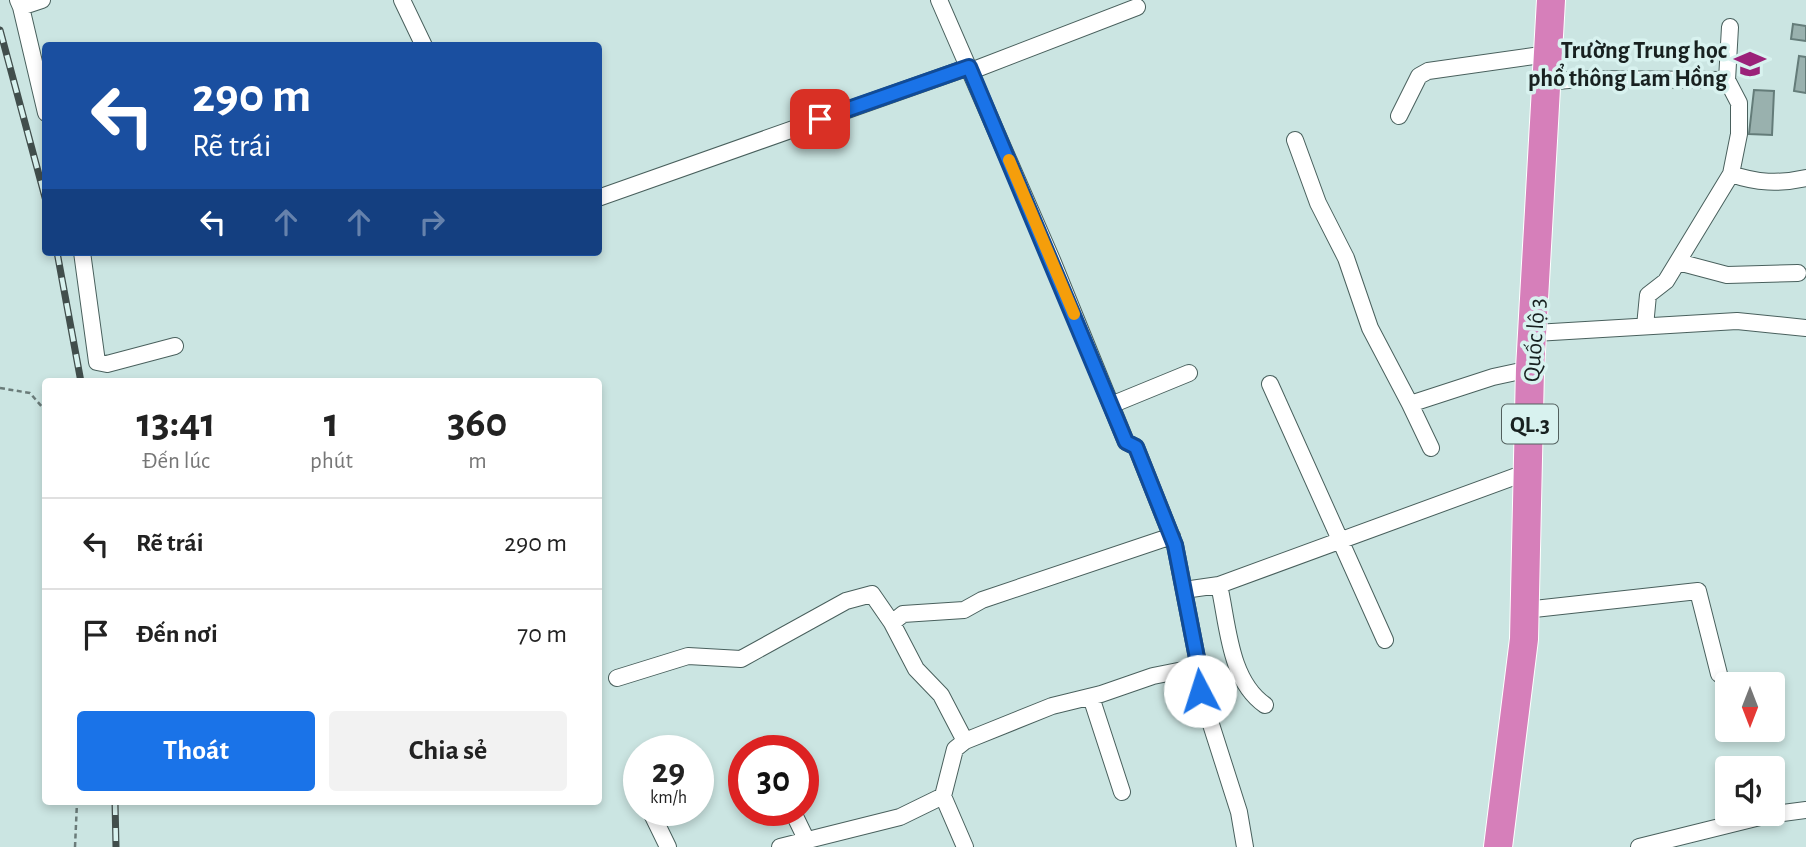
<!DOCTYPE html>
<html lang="vi">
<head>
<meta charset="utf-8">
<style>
	:root { --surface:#fff; --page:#f2f2f2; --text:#222; --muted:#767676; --line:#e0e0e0; --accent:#1a73e8 }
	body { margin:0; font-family:"Alegreya Sans",sans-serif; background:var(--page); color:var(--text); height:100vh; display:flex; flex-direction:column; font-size:26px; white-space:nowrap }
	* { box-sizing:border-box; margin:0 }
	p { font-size:23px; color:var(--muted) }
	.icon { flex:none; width:38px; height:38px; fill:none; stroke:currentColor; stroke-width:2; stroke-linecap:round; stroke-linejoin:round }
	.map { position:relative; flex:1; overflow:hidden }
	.drawer { position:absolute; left:42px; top:378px; width:560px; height:427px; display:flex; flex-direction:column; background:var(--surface); border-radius:7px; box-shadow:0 4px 10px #0003 }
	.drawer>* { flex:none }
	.guide { position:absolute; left:42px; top:42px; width:560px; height:214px; border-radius:7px; box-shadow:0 4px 10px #0003; background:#1a4fa0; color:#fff; overflow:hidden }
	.needle { width:46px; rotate:180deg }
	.fabs { position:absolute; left:1715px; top:672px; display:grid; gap:14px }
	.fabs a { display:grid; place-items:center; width:70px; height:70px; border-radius:7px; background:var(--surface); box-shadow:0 4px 10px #0003; font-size:35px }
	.speed { position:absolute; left:623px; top:735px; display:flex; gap:14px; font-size:35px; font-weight:700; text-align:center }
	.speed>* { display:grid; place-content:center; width:91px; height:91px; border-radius:50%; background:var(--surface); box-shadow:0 4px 10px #0003; line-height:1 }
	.speed small { font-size:18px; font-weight:400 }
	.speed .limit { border:10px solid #d22; background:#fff; color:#111 }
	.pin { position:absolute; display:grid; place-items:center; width:60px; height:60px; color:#fff; margin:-30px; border-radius:14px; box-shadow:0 4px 10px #0006 }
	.me { position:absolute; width:77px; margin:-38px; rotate:355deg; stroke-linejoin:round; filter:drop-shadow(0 0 5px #0008) }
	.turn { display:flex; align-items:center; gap:24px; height:147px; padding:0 35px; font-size:32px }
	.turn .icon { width:91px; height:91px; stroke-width:2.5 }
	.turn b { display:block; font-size:49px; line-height:60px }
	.lanes { display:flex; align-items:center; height:66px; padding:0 35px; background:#0003; justify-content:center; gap:35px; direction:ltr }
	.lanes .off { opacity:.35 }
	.eta { display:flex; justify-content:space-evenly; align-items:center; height:119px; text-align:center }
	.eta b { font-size:42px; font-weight:700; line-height:49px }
	.primary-button { display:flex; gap:14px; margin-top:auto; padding:14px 35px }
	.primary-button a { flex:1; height:80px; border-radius:7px; background:var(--accent); color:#fff; font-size:28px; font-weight:700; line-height:80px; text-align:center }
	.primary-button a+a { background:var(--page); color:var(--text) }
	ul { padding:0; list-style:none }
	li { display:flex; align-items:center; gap:21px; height:91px; padding:0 35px; border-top:2px solid var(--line) }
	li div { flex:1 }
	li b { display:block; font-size:26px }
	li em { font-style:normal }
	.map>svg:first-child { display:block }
	.building { fill:#99b1ae; stroke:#647c79; stroke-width:2 }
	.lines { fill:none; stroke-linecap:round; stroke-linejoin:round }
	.minor-casing { stroke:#49605d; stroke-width:18 }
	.trunk-casing { stroke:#fff; stroke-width:30 }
	.path { stroke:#6a7b79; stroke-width:2.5; stroke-dasharray:5 3.5; stroke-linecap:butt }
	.minor { stroke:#fff; stroke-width:16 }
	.trunk { stroke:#d67fba; stroke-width:28 }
	.rail-casing { stroke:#414e4c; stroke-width:7 }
	.rail { stroke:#d8f2ef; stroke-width:4.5; stroke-dasharray:13; stroke-linecap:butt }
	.route-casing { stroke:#114b97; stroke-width:18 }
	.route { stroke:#1a73e8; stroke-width:12 }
	.slow { stroke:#f59e0b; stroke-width:12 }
	.labels { text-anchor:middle; stroke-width:7; stroke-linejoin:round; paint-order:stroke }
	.shield { fill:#d8f2ef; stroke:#52605e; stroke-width:2 }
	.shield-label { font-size:23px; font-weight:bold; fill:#182120 }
	.poi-label { font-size:24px; font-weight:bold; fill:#182120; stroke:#d8f2ef; text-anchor:end }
	.street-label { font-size:24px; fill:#182120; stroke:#d8f2ef }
</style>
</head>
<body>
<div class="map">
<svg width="1806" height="847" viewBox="0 0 1806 847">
	<rect width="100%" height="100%" fill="#cbe5e2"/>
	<!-- building -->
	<path class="building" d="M 1793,24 L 1806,26 L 1806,41 L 1791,39 Z
		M 1799,56 L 1806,57 L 1806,93 L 1794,91 Z
		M 1754,90 L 1774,91 L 1772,135 L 1749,134 Z"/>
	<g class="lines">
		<defs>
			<path id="minor" d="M 18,0 L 21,7 L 42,0
				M 402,0 L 424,46
				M 939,0 L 1052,260 L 1126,442 L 1136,447 L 1175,545 L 1198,663 L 1193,668 L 1153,676 L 1101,694 L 1052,706 L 965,741 L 955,749 L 943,796 L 965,847
				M 21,7 L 46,113
				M 971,71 L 1137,7
				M 1727,80 L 1730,27
				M 1547,82 L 1579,79 L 1727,80 L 1739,103 L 1739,134 L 1731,174 L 1666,281 L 1648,295 L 1645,326
				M 1399,116 L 1419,76 L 1428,71 L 1548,54
				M 1295,140 L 1318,203 L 1346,258 L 1370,328 L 1410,404 L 1493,377 L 1530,369
				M 1731,174 C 1757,183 1779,184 1806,178
				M 598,198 L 969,67
				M 82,252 L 97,362 L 107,364 L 175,346
				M 1678,262 L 1727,275 L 1798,273
				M 1535,333 L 1737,321 L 1806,328
				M 1270,384 L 1385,640
				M 1410,404 L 1431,448
				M 1111,405 L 1189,373
				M 1184,590 L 1219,585
				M 1525,610 L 1698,591 L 1719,674
				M 1193,668 L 1239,812 L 1245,847
				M 617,678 L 688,656 L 741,659 L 846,601 L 872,594 L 892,623
				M 1091,697 L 1122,792
				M 1265,705 C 1229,680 1228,624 1219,585 L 1530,471
				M 965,741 L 941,695 L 916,669 L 892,623 L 903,614 L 964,610 L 982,600 L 1172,536
				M 638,787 L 639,788
				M 650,810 L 668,847
				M 792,810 L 806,839
				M 780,847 L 900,817 L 943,796
				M 1639,847 L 1768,815 L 1806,810"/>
			<path id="trunk" d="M 1498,847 L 1524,639 L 1530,369 L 1551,0"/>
		</defs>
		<!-- minor casing -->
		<use href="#minor" class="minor-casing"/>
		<!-- trunk casing -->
		<use href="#trunk" class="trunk-casing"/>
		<!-- path -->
		<path class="path" d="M 0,388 L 30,393 L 43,408 L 46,425
			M 75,847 L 77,802"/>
		<!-- minor -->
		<use href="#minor" class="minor"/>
		<!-- trunk -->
		<use href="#trunk" class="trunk"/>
		<defs>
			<path id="rail" d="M 0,30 L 46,201
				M 57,252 L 81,382
				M 115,802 L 116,847"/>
		</defs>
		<!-- rail casing -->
		<use href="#rail" class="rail-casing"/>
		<!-- rail -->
		<use href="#rail" class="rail"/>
	</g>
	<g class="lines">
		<defs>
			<path id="route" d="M 820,119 L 969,67 L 1126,442 L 1136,447 L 1175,545 L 1198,663 L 1193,668 L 1200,691"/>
		</defs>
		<!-- route casing -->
		<use href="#route" class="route-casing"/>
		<!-- route -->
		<use href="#route" class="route"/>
		<!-- slow -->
		<path class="slow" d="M 1009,160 L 1074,314"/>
	</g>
	<!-- icons -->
	<defs>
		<symbol id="school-bare" viewBox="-9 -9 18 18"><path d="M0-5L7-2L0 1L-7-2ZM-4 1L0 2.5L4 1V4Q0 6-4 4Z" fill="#9b2179" stroke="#d8f2ef" stroke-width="2.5" paint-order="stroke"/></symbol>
	</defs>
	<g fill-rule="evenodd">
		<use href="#school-bare" x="1728" y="42" width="44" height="44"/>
	</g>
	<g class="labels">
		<!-- shield labels -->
		<rect class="shield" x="1502" y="404.5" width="56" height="39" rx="5"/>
		<g class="shield-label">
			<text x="1530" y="432">QL.3</text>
		</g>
		<!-- poi labels -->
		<g class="poi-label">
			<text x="1727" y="58">Trường Trung học<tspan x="1727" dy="28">phổ thông Lam Hồng</tspan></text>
		</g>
		<!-- street labels -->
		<g class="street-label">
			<text transform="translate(1534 340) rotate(-86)" y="8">Quốc lộ 3</text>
		</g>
	</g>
</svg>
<div class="fabs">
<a><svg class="needle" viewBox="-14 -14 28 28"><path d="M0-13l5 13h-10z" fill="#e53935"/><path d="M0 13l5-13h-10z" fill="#767676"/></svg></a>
<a><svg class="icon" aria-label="sound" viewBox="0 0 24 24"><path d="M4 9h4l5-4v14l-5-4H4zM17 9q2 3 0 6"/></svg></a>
</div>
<div class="speed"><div>29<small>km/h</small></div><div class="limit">30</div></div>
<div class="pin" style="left:820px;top:119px;background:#d93025"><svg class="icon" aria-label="arrive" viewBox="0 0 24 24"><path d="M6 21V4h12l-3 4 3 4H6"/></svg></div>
<svg class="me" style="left:1200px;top:691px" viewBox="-20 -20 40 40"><circle r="19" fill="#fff"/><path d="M0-13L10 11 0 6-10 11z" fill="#1a73e8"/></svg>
<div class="guide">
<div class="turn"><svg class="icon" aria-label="left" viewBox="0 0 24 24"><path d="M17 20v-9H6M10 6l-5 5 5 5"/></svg><div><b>290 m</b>Rẽ trái</div></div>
<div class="lanes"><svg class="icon" aria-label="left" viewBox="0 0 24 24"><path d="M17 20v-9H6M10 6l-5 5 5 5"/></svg><svg class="icon off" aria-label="ahead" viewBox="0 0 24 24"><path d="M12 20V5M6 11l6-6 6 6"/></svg><svg class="icon off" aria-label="ahead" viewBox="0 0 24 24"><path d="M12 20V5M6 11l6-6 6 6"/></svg><svg class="icon off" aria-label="right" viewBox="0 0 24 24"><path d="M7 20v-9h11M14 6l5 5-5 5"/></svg></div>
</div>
<section class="drawer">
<div class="eta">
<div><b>13:41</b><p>Đến lúc</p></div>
<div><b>1</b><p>phút</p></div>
<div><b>360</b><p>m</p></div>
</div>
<ul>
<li><svg class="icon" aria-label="left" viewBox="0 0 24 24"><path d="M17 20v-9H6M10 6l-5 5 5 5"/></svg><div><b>Rẽ trái</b></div><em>290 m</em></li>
<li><svg class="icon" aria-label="arrive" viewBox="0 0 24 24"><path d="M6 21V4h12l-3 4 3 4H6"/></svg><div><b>Đến nơi</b></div><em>70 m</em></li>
</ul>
<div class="primary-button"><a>Thoát</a><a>Chia sẻ</a></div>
</section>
</div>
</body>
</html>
